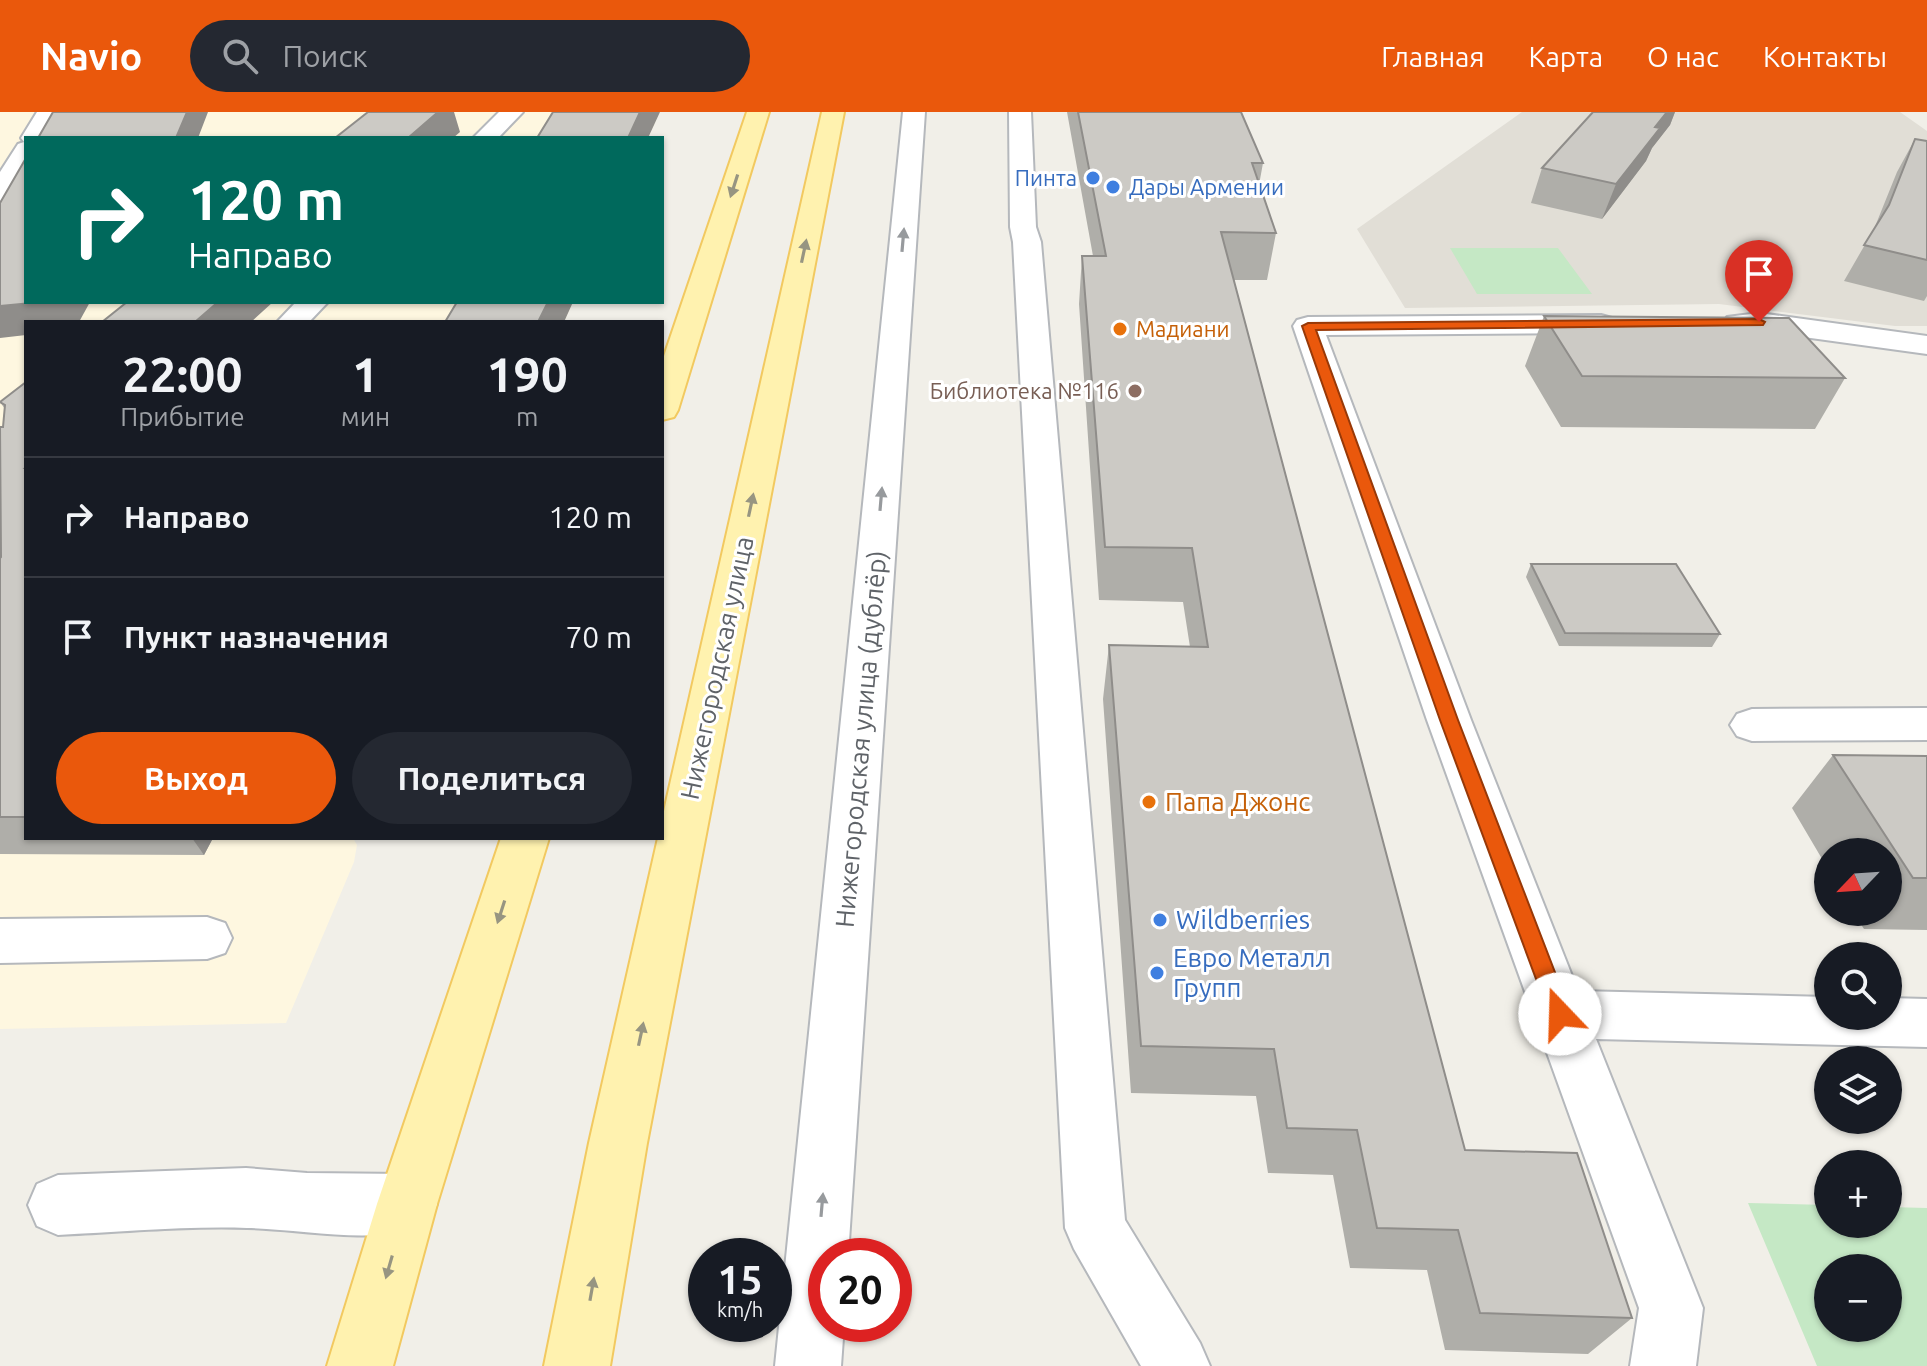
<!DOCTYPE html>
<html lang="ru">
<head>
<meta charset="utf-8">
<style>
	:root { --surface:#171b24; --page:#242831; --text:#f1f3f6; --muted:#9ea1a6; --line:#363941; --accent:#ea580c }
	body { margin:0; font-family:Ubuntu,sans-serif; background:var(--page); color:var(--text); height:100vh; display:flex; flex-direction:column; font-size:30px; white-space:nowrap }
	* { box-sizing:border-box; margin:0 }
	p { font-size:26px; color:var(--muted) }
	.icon { flex:none; width:44px; height:44px; fill:none; stroke:currentColor; stroke-width:2; stroke-linecap:round; stroke-linejoin:round }
	.map { position:relative; flex:1; overflow:hidden }
	.panel { position:absolute; left:24px; top:208px; width:640px; height:520px; display:flex; flex-direction:column; background:var(--surface); border-radius:0px; box-shadow:0 2px 6px #0004 }
	.panel>* { flex:none }
	.top-card { position:absolute; left:24px; top:24px; width:640px; height:168px; border-radius:0px; box-shadow:0 2px 6px #0004; background:#00695c; color:#fff; overflow:hidden }
	.needle { width:52px; rotate:245deg }
	.controls { position:absolute; left:1814px; top:726px; display:grid; gap:16px }
	.controls a { display:grid; place-items:center; width:88px; height:88px; border-radius:50%; background:var(--surface); box-shadow:0 2px 6px #0004; font-size:40px }
	.speed { position:absolute; left:688px; top:1126px; display:flex; gap:16px; font-size:40px; font-weight:700; text-align:center }
	.speed>* { display:grid; place-content:center; width:104px; height:104px; border-radius:50%; background:var(--surface); box-shadow:0 2px 6px #0004; line-height:1 }
	.speed small { font-size:20px; font-weight:400 }
	.speed .limit { border:12px solid #d22; background:#fff; color:#111 }
	.pin { position:absolute; display:grid; place-items:center; width:68px; height:68px; color:#fff; margin:-82px -34px; border-radius:50% 50% 50% 0; rotate:-45deg; box-shadow:0 0 8px #0007 }
	.pin .icon { rotate:45deg }
	.me { position:absolute; width:88px; margin:-44px; rotate:339deg; stroke-linejoin:round; filter:drop-shadow(0 0 6px #0008) }
	.turn { display:flex; align-items:center; gap:28px; height:168px; padding:0 32px; font-size:36px }
	.turn .icon { width:104px; height:104px; stroke-width:2.5 }
	.turn b { display:block; font-size:56px; line-height:68px }
	.eta { display:flex; justify-content:space-evenly; align-items:center; height:136px; text-align:center }
	.eta b { font-size:48px; font-weight:700; line-height:56px }
	.cta { display:flex; gap:16px; margin-top:auto; padding:16px 32px }
	.cta a { flex:1; height:92px; border-radius:48px; background:var(--accent); color:#fff; font-size:32px; font-weight:700; line-height:92px; text-align:center }
	.cta a+a { background:var(--page); color:var(--text) }
	ul { padding:0; list-style:none }
	li { display:flex; align-items:center; gap:24px; height:120px; padding:0 32px; border-top:2px solid var(--line) }
	li div { flex:1 }
	li b { display:block; font-size:30px }
	li em { font-style:normal }
	header { display:flex; align-items:center; gap:48px; box-sizing:border-box; height:112px; padding:0 40px; background:var(--accent); color:#fff }
	header strong { font-size:38px }
	nav { display:flex; gap:44px; margin-inline-start:auto; font-size:28px }
	.search { width:560px; height:72px; background:var(--page); display:flex; align-items:center; gap:20px; box-sizing:border-box; padding:0 28px; border-radius:44px; color:var(--muted); font-size:30px }
	.map>svg:first-child { display:block }
	.commercial { fill:#fef7e0 }
	.education { fill:#e1ded6 }
	.green { fill:#c5e8c5; fill-rule:evenodd }
	.lines { fill:none; stroke-linecap:round; stroke-linejoin:round }
	.minor-casing { stroke:#b5b8bc; stroke-width:4 }
	.major-casing { stroke:#f2c960; stroke-width:4 }
	.minor { fill:#fff; fill-rule:evenodd }
	.major { fill:#fff2af; fill-rule:evenodd }
	.wall { fill:#afaea9 }
	.shaded-wall { fill:#8f8d8a }
	.building { fill:#cccac5; stroke:#8f8d8a; stroke-width:2 }
	.oneway { fill:#979581 }
	.oneway2 { fill:#979a9d }
	.route { fill:#ea580c; stroke:#983908; stroke-width:2 }
	.shop-dot { fill:#3f7fe0; stroke:#fff; stroke-width:3 }
	.food-dot { fill:#e8710a; stroke:#fff; stroke-width:3 }
	.education-dot { fill:#8d6e63; stroke:#fff; stroke-width:3 }
	.labels { text-anchor:middle; stroke-width:6; stroke-linejoin:round; paint-order:stroke }
	.far-shop-label { font-size:22px; fill:#366cbe; stroke:#fff; text-anchor:end }
	.far-food-label { font-size:22px; fill:#c56008; stroke:#fff; text-anchor:start }
	.far-education-label { font-size:22px; fill:#785e54; stroke:#fff; text-anchor:end }
	.street-label { font-size:26px; fill:#5f6368; stroke:#fff }
	.food-label { font-size:26px; fill:#c56008; stroke:#fff; text-anchor:start }
	.shop-label { font-size:26px; fill:#366cbe; stroke:#fff; text-anchor:start }
</style>
</head>
<body>
<header>
<strong>Navio</strong>
<div class="search"><svg class="icon" aria-label="search" viewBox="0 0 24 24"><circle cx="10" cy="10" r="6"/><path d="M15 15l6 6"/></svg>Поиск</div>
<nav><a>Главная</a><a>Карта</a><a>О нас</a><a>Контакты</a></nav>
</header>
<div class="map">
<svg width="1927" height="1254" viewBox="0 0 1927 1254">
	<rect width="100%" height="100%" fill="#f1efe8"/>
	<!-- commercial -->
	<path class="commercial" d="M 0,0 L 660,0 L 648,26 L 26,26 L 26,190 L 573,190 L 564,210 L 26,210 L 26,726 L 353,726 L 357,733 L 354,750 L 286,911 L 0,917 Z"/>
	<!-- education -->
	<path class="education" d="M 1522,0 L 1900,0 L 1927,19 L 1927,214 L 1895,214 L 1719,192 L 1405,196 L 1357,117 Z"/>
	<!-- green -->
	<path class="green" d="M 1450,136 L 1558,136 L 1592,182 L 1477,182 Z
		M 1748,1091 L 1828,1093 L 1828,1112 L 1888,1112 L 1888,1095 L 1927,1096 L 1927,1254 L 1817,1254 ZM 1828,1156 L 1888,1156 L 1888,1216 L 1828,1216 Z"/>
	<g class="lines">
		<defs>
			<path id="minor" d="M 37,0 L 59,0 L 45,26 L 26,26 L 26,58 L 9,86 L 0,89 L 0,60 L 18,32 L 24,30 L 21,26 Z
				M 499,0 L 523,0 L 498,26 L 473,26 Z
				M 903,0 L 925,0 L 848,1144 L 826,1144 L 826,1212 L 844,1212 L 841,1254 L 775,1254 Z
				M 1009,0 L 1031,0 L 1036,115 L 1041,130 L 1125,1108 L 1200,1231 L 1210,1254 L 1141,1254 L 1074,1137 L 1065,1116 L 1013,130 L 1010,115 Z
				M 296,190 L 328,190 L 309,210 L 277,210 Z
				M 1759,201 L 1927,224 L 1927,242 L 1759,219 L 1727,217 L 1723,211 L 1727,205 Z
				M 1601,203 L 1612,206 L 1616,212 L 1612,218 L 1601,221 L 1326,223 L 1471,608 L 1578,879 L 1828,885 L 1828,904 L 1888,904 L 1888,886 L 1927,887 L 1927,935 L 1596,927 L 1703,1196 L 1696,1254 L 1630,1254 L 1639,1196 L 1427,608 L 1293,214 L 1297,208 L 1308,205 Z
				M 1927,596 L 1927,628 L 1752,629 L 1737,624 L 1730,613 L 1737,602 L 1752,597 Z
				M 207,805 L 225,811 L 232,826 L 225,841 L 207,847 L 0,851 L 0,807 Z
				M 246,1056 L 307,1061 L 407,1062 L 428,1071 L 437,1092 L 428,1113 C 377,1134 302,1117 247,1116 C 185,1114 120,1120 58,1123 L 37,1114 L 28,1093 L 37,1072 L 58,1063 Z"/>
			<path id="major" d="M 747,0 L 769,0 L 678,298 L 674,305 L 662,308 L 662,250 Z
				M 822,0 L 844,0 L 647,1031 L 610,1254 L 544,1254 L 589,1031 L 658,726 L 662,726 L 662,708 Z
				M 501,726 L 549,726 L 437,1092 L 393,1254 L 327,1254 L 377,1092 Z"/>
		</defs>
		<!-- minor casing -->
		<use href="#minor" class="minor-casing"/>
		<!-- major casing -->
		<use href="#major" class="major-casing"/>
		<!-- minor -->
		<use href="#minor" class="minor"/>
		<!-- major -->
		<use href="#major" class="major"/>
	</g>
	<!-- wall -->
	<path class="wall" d="M 1067,0 L 1241,0 L 1263,51 L 1259,73 L 1276,121 L 1267,168 L 1234,168 L 1465,1038 L 1632,1206 L 1588,1242 L 1445,1238 L 1427,1158 L 1350,1156 L 1333,1063 L 1268,1061 L 1256,984 L 1131,981 L 1103,587 L 1109,533 L 1190,535 L 1183,490 L 1099,488 L 1079,192 L 1082,144 L 1093,144 Z
		M 1593,0 L 1675,0 L 1670,13 L 1652,36 L 1646,49 L 1602,107 L 1531,91 L 1542,56 Z
		M 1915,27 L 1927,29 L 1927,184 L 1924,189 L 1844,169 L 1874,117 L 1897,60 Z
		M 1544,204 L 1845,266 L 1815,317 L 1561,315 L 1525,254 Z
		M 26,270 L 26,726 L 213,726 L 204,743 L 0,742 L 0,315 L 3,315 L 5,297 L 0,290 Z
		M 1531,452 L 1720,522 L 1712,535 L 1559,534 L 1526,465 Z
		M 1833,643 L 1927,644 L 1927,818 L 1864,817 L 1853,800 L 1888,800 L 1888,740 L 1828,740 L 1828,757 L 1792,696 Z"/>
	<!-- shaded-wall -->
	<path class="shaded-wall" d="M 187,0 L 208,0 L 198,26 L 176,26 Z
		M 438,0 L 454,0 L 460,20 L 453,26 L 408,26 Z
		M 640,0 L 660,0 L 648,26 L 628,26 Z
		M 1667,0 L 1675,0 L 1670,13 L 1652,36 L 1646,49 L 1602,107 L 1616,72 L 1655,15 Z
		M 42,190 L 90,190 L 79,210 L 26,210 L 26,223 L 0,226 L 0,194 Z
		M 218,190 L 273,190 L 251,210 L 195,210 Z
		M 548,190 L 573,190 L 564,210 L 538,210 Z
		M 192,726 L 213,726 L 204,743 Z"/>
	<!-- building -->
	<path class="building" d="M 53,0 L 187,0 L 176,26 L 38,26 Z
		M 368,0 L 438,0 L 408,26 L 335,26 Z
		M 553,0 L 640,0 L 628,26 L 537,26 Z
		M 1078,0 L 1241,0 L 1263,51 L 1252,51 L 1276,121 L 1221,120 L 1465,1038 L 1577,1041 L 1632,1206 L 1480,1201 L 1458,1118 L 1377,1116 L 1357,1018 L 1287,1016 L 1274,937 L 1141,934 L 1109,533 L 1208,535 L 1192,436 L 1105,435 L 1082,144 L 1106,144 Z
		M 1593,0 L 1667,0 L 1655,15 L 1660,16 L 1616,72 L 1542,56 Z
		M 1915,27 L 1927,29 L 1927,148 L 1864,133 L 1889,93 Z
		M 26,46 L 26,190 L 42,190 L 0,194 L 0,91 Z
		M 127,190 L 218,190 L 195,210 L 102,210 Z
		M 457,190 L 548,190 L 538,210 L 445,210 Z
		M 1544,204 L 1789,206 L 1845,266 L 1582,264 Z
		M 26,270 L 26,355 L 25,356 L 26,356 L 26,705 L 0,705 L 0,446 L 1,445 L 0,315 L 3,315 L 5,293 L 0,290 Z
		M 1531,452 L 1676,452 L 1720,522 L 1565,521 Z
		M 1833,643 L 1927,644 L 1927,766 L 1913,766 Z"/>
	<!-- one-way arrows -->
	<defs><path id="oneway-solid" d="M-6-.8H1V-3.2L6.5 0L1 3.2V.8H-6Z" transform="scale(2)"/></defs>
	<g class="oneway">
		<use href="#oneway-solid" transform="translate(734 74) rotate(108)"/>
		<use href="#oneway-solid" transform="translate(804 139) rotate(-78)"/>
		<use href="#oneway-solid" transform="translate(751 393) rotate(-78)"/>
		<use href="#oneway-solid" transform="translate(501 800) rotate(108)"/>
		<use href="#oneway-solid" transform="translate(641 922) rotate(-78)"/>
		<use href="#oneway-solid" transform="translate(389 1155) rotate(106)"/>
		<use href="#oneway-solid" transform="translate(592 1177) rotate(-80)"/>
	</g>
	<g class="oneway2">
		<use href="#oneway-solid" transform="translate(903 128) rotate(-85)"/>
		<use href="#oneway-solid" transform="translate(881 387) rotate(-85)"/>
		<use href="#oneway-solid" transform="translate(822 1093) rotate(-85)"/>
	</g>
	<!-- route -->
	<path class="route" d="M 1759,207 L 1765,210 L 1763,213 L 1316,218 L 1458,608 L 1571,902 L 1568,909 L 1560,912 L 1552,909 L 1549,902 L 1440,608 L 1302,214 L 1308,211 Z"/>
	<!-- markers -->
	<g class="shop-dot">
		<circle cx="1093" cy="66" r="8"/>
		<circle cx="1113" cy="75" r="8"/>
		<circle cx="1160" cy="808" r="8"/>
		<circle cx="1157" cy="861" r="8"/>
	</g>
	<g class="food-dot">
		<circle cx="1120" cy="217" r="8"/>
		<circle cx="1149" cy="690" r="8"/>
	</g>
	<circle class="education-dot" cx="1135" cy="279" r="8"/>
	<g class="labels">
		<!-- far-shop labels -->
		<g class="far-shop-label">
			<text x="1077" y="74">Пинта</text>
			<text x="1129" y="83" text-anchor="start">Дары Армении</text>
		</g>
		<!-- far-food labels -->
		<g class="far-food-label">
			<text x="1136" y="225">Мадиани</text>
		</g>
		<!-- far-education labels -->
		<g class="far-education-label">
			<text x="1119" y="287">Библиотека №116</text>
		</g>
		<!-- street labels -->
		<g class="street-label">
			<text transform="translate(717 556) rotate(-78)" y="9">Нижегородская улица</text>
			<text transform="translate(861 627) rotate(-85)" y="9">Нижегородская улица (дублёр)</text>
		</g>
		<!-- food labels -->
		<g class="food-label">
			<text x="1165" y="699">Папа Джонс</text>
		</g>
		<!-- shop labels -->
		<g class="shop-label">
			<text x="1176" y="817">Wildberries</text>
			<text x="1173" y="855">Евро Металл<tspan x="1173" dy="30">Групп</tspan></text>
		</g>
	</g>
</svg>
<div class="controls">
<a><svg class="needle" viewBox="-14 -14 28 28"><path d="M0-13l5 13h-10z" fill="#e53935"/><path d="M0 13l5-13h-10z" fill="#9ea1a6"/></svg></a>
<a><svg class="icon" aria-label="search" viewBox="0 0 24 24"><circle cx="10" cy="10" r="6"/><path d="M15 15l6 6"/></svg></a>
<a><svg class="icon" aria-label="layers" viewBox="0 0 24 24"><path d="M12 4l9 5-9 5-9-5zM3 14l9 5 9-5"/></svg></a>
<a>+</a>
<a>−</a>
</div>
<div class="speed"><div>15<small>km/h</small></div><div class="limit">20</div></div>
<div class="pin" style="left:1759px;top:210px;background:#d93025"><svg class="icon" aria-label="arrive" viewBox="0 0 24 24"><path d="M6 21V4h12l-3 4 3 4H6"/></svg></div>
<svg class="me" style="left:1560px;top:902px" viewBox="-20 -20 40 40"><circle r="19" fill="#fff"/><path d="M0-13L10 11 0 6-10 11z" fill="#ea580c"/></svg>
<div class="top-card">
<div class="turn"><svg class="icon" aria-label="right" viewBox="0 0 24 24"><path d="M7 20v-9h11M14 6l5 5-5 5"/></svg><div><b>120 m</b>Направо</div></div>
</div>
<section class="panel">
<div class="eta">
<div><b>22:00</b><p>Прибытие</p></div>
<div><b>1</b><p>мин</p></div>
<div><b>190</b><p>m</p></div>
</div>
<ul>
<li><svg class="icon" aria-label="right" viewBox="0 0 24 24"><path d="M7 20v-9h11M14 6l5 5-5 5"/></svg><div><b>Направо</b></div><em>120 m</em></li>
<li><svg class="icon" aria-label="arrive" viewBox="0 0 24 24"><path d="M6 21V4h12l-3 4 3 4H6"/></svg><div><b>Пункт назначения</b></div><em>70 m</em></li>
</ul>
<div class="cta"><a>Выход</a><a>Поделиться</a></div>
</section>
</div>
</body>
</html>
